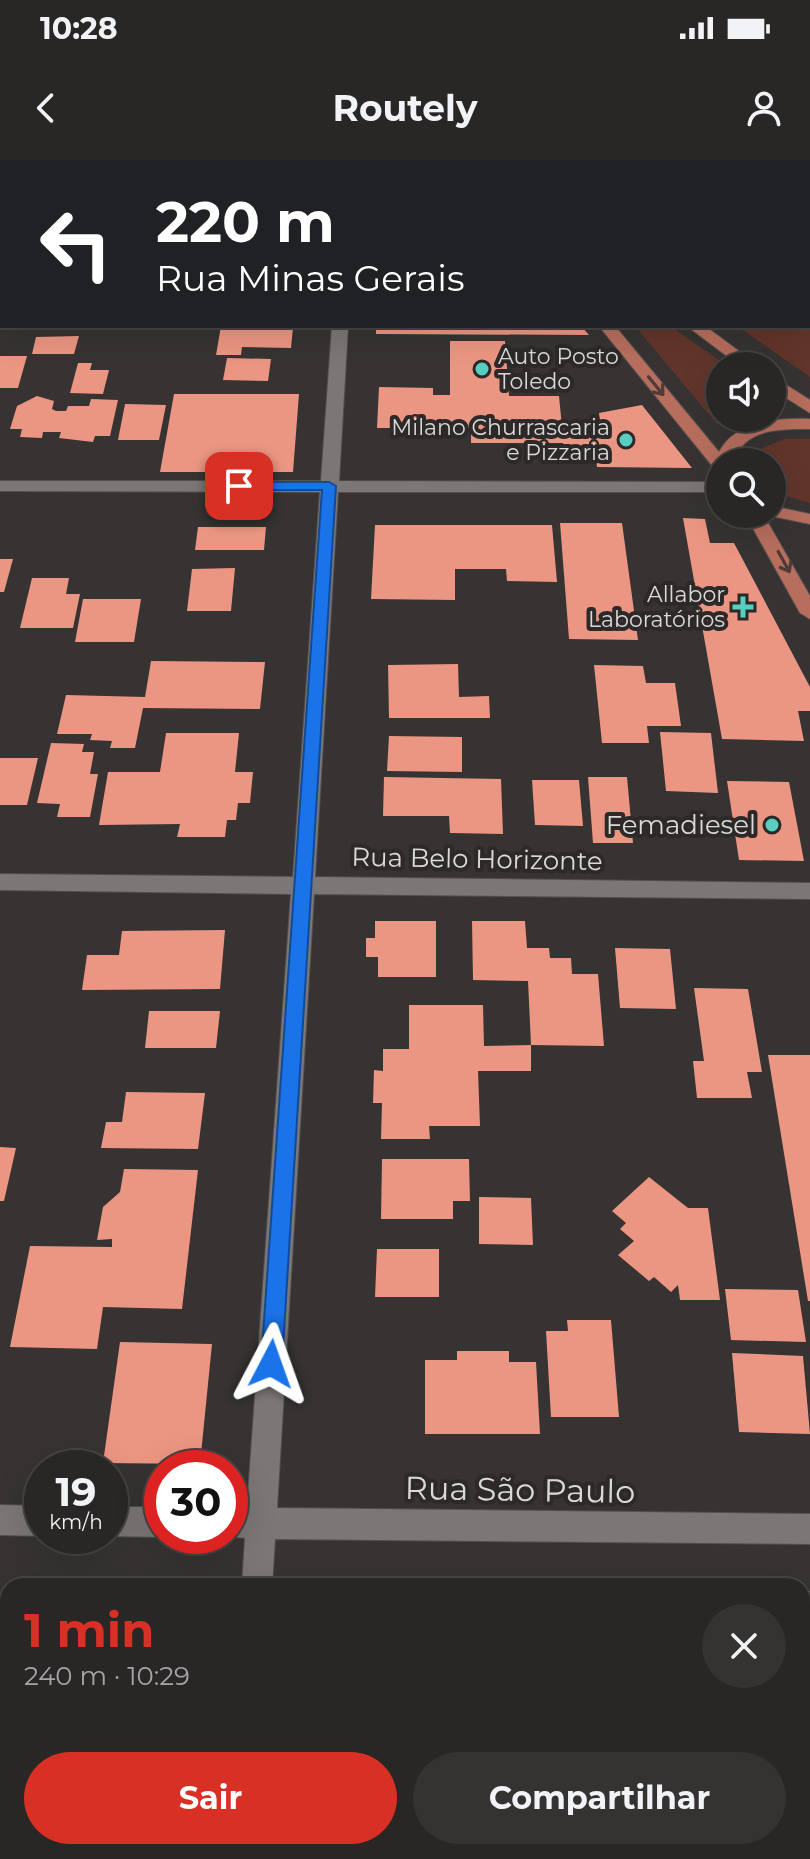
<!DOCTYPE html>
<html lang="pt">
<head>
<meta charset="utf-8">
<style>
	:root { --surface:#292626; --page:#353232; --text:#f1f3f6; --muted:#a5a5a7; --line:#454343; --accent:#d93025 }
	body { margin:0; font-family:Montserrat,sans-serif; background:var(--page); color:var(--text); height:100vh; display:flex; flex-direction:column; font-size:30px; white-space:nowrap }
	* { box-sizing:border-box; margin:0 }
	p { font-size:26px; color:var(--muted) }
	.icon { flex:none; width:44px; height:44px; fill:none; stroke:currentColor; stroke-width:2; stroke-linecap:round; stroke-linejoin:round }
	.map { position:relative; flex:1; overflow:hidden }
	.panel { position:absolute; left:0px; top:1418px; width:810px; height:282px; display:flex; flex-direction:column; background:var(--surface); border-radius:24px 24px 0 0; box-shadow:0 8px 32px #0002,0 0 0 2px var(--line) }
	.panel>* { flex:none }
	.hud { position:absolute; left:0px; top:0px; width:810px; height:168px; box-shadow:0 8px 32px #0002,0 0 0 2px var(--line); background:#202124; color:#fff; overflow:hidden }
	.buttons { position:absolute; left:706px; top:192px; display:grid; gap:16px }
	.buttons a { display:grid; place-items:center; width:80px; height:80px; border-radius:50%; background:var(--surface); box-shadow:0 8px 32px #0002,0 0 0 2px var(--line); font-size:40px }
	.speed { position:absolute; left:24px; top:1290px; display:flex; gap:16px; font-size:40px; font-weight:700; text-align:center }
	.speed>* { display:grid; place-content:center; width:104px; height:104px; border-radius:50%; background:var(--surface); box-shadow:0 8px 32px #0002,0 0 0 2px var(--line); line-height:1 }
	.speed small { font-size:20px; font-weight:400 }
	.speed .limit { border:12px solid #d22; background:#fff; color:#111 }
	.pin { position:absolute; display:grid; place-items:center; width:68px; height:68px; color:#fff; margin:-34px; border-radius:16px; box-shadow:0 4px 12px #0006 }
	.me { position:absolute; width:88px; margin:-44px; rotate:4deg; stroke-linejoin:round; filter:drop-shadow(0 0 6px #0008) }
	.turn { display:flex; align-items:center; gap:28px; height:168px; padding:0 24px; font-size:36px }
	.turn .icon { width:104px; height:104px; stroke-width:2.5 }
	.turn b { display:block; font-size:56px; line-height:68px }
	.round { display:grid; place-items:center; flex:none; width:84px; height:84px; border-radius:42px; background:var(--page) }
	.head { display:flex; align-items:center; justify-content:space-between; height:136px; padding:0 24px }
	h1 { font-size:48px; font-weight:700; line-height:60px; color:var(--accent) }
	.primary-button { display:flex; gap:16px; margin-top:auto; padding:16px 24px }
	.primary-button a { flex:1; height:92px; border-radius:48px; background:var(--accent); color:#fff; font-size:32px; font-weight:700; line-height:92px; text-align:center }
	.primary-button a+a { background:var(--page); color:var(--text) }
	.status { display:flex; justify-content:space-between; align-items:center; height:56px; padding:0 40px; background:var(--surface); direction:ltr }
	.status svg { height:22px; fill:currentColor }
	header { display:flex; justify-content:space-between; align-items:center; height:104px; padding:0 24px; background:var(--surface); font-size:36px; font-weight:700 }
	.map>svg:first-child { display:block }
	.green { fill:#62352a }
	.building { fill:#eb9682 }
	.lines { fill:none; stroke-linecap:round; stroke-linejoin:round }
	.minor-casing { stroke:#53504f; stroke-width:2 }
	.major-casing { stroke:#53504f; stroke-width:2 }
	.minor { fill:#7b7776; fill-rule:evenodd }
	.major { fill:#b76e5d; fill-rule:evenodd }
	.oneway { stroke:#503a36 }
	.route { fill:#1a73e8; stroke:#114b97; stroke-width:2 }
	.poi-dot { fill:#58cec0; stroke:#2d2929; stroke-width:3 }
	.labels { text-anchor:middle; stroke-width:8; stroke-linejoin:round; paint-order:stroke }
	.far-poi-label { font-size:22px; fill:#dbd9d8; stroke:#2d2929; text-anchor:end }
	.poi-label { font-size:26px; fill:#dbd9d8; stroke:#2d2929; text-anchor:end }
	.street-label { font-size:26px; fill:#dbd9d8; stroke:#2d2929 }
	.near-street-label { font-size:32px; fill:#dbd9d8; stroke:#2d2929 }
</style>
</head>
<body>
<div class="status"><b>10:28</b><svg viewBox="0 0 49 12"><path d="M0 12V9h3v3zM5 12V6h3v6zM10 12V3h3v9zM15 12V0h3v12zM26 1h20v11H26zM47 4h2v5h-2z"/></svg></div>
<header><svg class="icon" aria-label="back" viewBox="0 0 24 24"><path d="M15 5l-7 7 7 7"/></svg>Routely<svg class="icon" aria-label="person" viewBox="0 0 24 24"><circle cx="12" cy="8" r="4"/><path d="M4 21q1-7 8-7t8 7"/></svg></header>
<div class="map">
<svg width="810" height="1699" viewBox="0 0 810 1699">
	<rect width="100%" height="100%" fill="#373333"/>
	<!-- green -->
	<path class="green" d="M 808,6 L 810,6 L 810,217 L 737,166 L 808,166 Z
		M 635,166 L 670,166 L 727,206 L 720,206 L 720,258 L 734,258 L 717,264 Z
		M 785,279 L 810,279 L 810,343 L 772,332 L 772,302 L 752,302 L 758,290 Z"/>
	<!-- building -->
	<path class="building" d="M 221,166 L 293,167 L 291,188 L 242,187 L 241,195 L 216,195 Z
		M 376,166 L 581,166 L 589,175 L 376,174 Z
		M 79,176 L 74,194 L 32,194 L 36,177 Z
		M 450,181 L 505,181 L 509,236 L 559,236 L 562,267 L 601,267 L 599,253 L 642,245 L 692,308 L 597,307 L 595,292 L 564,292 L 563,283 L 471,283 L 471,268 L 377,268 L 379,227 L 433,228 L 433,235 L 450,235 Z
		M 0,196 L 27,196 L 18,228 L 0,228 Z
		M 227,198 L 271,199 L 268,221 L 223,220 Z
		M 78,203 L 92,203 L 90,210 L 109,210 L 103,234 L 70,233 Z
		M 174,234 L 299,234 L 293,312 L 160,312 Z
		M 37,236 L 54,241 L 52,249 L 56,251 L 66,251 L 68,246 L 89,246 L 91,239 L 118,240 L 110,276 L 95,276 L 93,282 L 59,278 L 61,272 L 43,272 L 42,278 L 20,277 L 22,269 L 10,269 L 17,246 Z
		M 125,244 L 166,245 L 159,280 L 118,280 Z
		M 683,358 L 705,359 L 710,383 L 734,383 L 810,527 L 810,551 L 798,551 L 804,581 L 722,579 Z
		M 560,363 L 622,363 L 638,480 L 569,479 Z
		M 375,365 L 552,365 L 557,422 L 507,421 L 506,409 L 455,409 L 455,440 L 371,439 Z
		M 198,367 L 266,367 L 264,390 L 195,390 Z
		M 0,399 L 13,399 L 4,432 L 0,432 Z
		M 235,408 L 231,451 L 187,451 L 192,409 Z
		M 32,418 L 69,418 L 66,434 L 80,434 L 73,468 L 20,468 Z
		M 83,439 L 141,439 L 134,482 L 75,482 Z
		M 151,501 L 265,502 L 260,549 L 143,548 L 135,588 L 110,588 L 112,581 L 90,580 L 92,574 L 57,574 L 66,535 L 145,537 Z
		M 458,504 L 459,537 L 489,536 L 490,558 L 389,558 L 388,505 Z
		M 594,505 L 643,506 L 646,523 L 675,523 L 681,566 L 647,566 L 649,583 L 602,583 Z
		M 660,572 L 711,573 L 718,633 L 666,631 Z
		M 166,573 L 239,573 L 235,612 L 253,612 L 250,643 L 238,643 L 236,660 L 227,660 L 225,677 L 177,677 L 180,664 L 99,665 L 108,612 L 160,612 Z
		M 389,576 L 462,577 L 462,612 L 387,611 Z
		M 51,583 L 84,584 L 82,592 L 94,592 L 90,614 L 98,614 L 90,657 L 57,657 L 60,644 L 37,643 Z
		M 0,598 L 38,598 L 27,645 L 0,645 Z
		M 384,617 L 501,619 L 503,674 L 450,673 L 449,656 L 383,656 Z
		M 588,617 L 627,617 L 633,683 L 593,683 Z
		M 532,620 L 579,620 L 583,666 L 535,665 Z
		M 727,621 L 789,622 L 804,701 L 739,700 Z
		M 375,761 L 436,761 L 436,817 L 378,817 L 378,797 L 366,797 L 366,778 L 375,778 Z
		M 472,761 L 525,761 L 527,788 L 549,788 L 550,798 L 571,798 L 572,814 L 598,814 L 604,886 L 531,885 L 531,911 L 478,911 L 480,966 L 429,966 L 430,979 L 381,979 L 382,943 L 373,943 L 374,910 L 383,911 L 383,889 L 409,889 L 409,845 L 483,845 L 484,886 L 531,885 L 528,821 L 473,820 Z
		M 225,770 L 220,829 L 82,830 L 87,795 L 119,795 L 122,771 Z
		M 615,788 L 670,789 L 676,849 L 620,848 Z
		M 694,828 L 748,829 L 762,912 L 747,912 L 752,938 L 697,938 L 693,901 L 704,901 Z
		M 149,851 L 220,851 L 216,888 L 145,888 Z
		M 768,895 L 810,895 L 810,1141 L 808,1141 Z
		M 126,932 L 205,933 L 198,989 L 101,988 L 106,962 L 122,962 Z
		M 0,987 L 16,988 L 4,1041 L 0,1041 Z
		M 382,999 L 469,999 L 470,1041 L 453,1041 L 453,1059 L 381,1059 Z
		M 124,1009 L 198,1010 L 182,1149 L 103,1147 L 97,1189 L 10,1187 L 30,1086 L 112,1087 L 112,1079 L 97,1080 L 103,1047 L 120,1032 Z
		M 649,1017 L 688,1048 L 708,1048 L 720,1140 L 680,1140 L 678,1125 L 671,1132 L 654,1117 L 649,1121 L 618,1095 L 634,1081 L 620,1069 L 626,1063 L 612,1051 Z
		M 479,1037 L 531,1038 L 533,1085 L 479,1084 Z
		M 377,1089 L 439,1089 L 439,1137 L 375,1137 Z
		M 725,1129 L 798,1130 L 806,1182 L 731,1180 Z
		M 567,1160 L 611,1160 L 619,1257 L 551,1257 L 546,1171 L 568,1171 Z
		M 120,1182 L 212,1184 L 200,1304 L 103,1303 Z
		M 457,1191 L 509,1191 L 509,1202 L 536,1202 L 540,1274 L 425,1274 L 425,1200 L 457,1200 Z
		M 732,1193 L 803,1196 L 810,1274 L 739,1272 Z
		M 802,1431 L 810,1431 L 810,1699 L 448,1699 L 448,1692 L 802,1692 Z
		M 0,1602 L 8,1603 L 8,1692 L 97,1692 L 97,1696 L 0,1695 Z"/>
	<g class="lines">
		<defs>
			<path id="minor" d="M 346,0 L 360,0 L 360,2 L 346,2 Z
				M 0,77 L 2,77 L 2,85 L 0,85 Z
				M 332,166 L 348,166 L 339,321 L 720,322 L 720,332 L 338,332 L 315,717 L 810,723 L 810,739 L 314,734 L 277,1348 L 810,1354 L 810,1384 L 275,1379 L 272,1426 L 242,1426 L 245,1378 L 225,1376 L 230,1376 L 230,1348 L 247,1348 L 291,734 L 0,730 L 0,714 L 293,717 L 320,332 L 0,331 L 0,321 L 321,321 Z
				M 0,1345 L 42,1346 L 42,1376 L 0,1375 Z
				M 110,1347 L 162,1347 L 162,1376 L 165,1376 L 162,1377 L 107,1376 L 110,1376 Z
				M 222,1692 L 256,1692 L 256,1699 L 222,1699 Z"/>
			<path id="major" d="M 432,0 L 448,0 L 449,2 L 433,2 Z
				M 487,0 L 502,0 L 503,2 L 488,2 Z
				M 599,166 L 615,166 L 719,292 C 736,260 778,258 810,259 L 810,269 C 781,269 743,268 734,302 L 720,302 L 720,309 L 714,308 Z
				M 687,166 L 705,166 L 759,206 L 740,206 Z
				M 772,216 L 810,240 L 810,253 L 772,229 Z
				M 772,346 L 810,354 L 810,364 L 766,355 L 772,354 Z
				M 745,354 L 763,354 L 810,436 L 810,459 L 800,453 Z"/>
		</defs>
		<!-- minor casing -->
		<use href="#minor" class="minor-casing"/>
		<!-- major casing -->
		<use href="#major" class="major-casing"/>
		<!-- minor -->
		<use href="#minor" class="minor"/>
		<!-- major -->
		<use href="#major" class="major"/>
	</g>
	<!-- one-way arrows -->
	<defs><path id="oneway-shaft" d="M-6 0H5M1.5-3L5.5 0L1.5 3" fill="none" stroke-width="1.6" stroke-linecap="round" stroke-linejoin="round" transform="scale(2)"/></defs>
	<g class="oneway">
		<use href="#oneway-shaft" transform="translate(656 226) rotate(51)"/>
		<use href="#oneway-shaft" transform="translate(784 402) rotate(61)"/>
	</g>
	<!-- route -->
	<path class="route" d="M 329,322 L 336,326 L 282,1204 L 279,1211 L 271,1214 L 264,1211 L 261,1204 L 322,330 L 239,330 L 232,326 L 239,322 Z"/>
	<!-- markers -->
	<g class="poi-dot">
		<circle cx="482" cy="209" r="8"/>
		<circle cx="626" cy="280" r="8"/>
		<path d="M739 435h8v8h8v8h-8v8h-8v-8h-8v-8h8z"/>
		<circle cx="772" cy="665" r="8"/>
	</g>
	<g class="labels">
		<!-- far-poi labels -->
		<g class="far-poi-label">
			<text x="498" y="204" text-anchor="start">Auto Posto<tspan x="498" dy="25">Toledo</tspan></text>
			<text x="610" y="275">Milano Churrascaria<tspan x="610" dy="25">e Pizzaria</tspan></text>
			<text x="725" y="442">Allabor<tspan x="725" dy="25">Laboratórios</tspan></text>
		</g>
		<!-- poi labels -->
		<g class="poi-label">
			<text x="756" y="674">Femadiesel</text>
		</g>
		<!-- street labels -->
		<g class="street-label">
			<text transform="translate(477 699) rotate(1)" y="9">Rua Belo Horizonte</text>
		</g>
		<!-- near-street labels -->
		<g class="near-street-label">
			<text transform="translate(520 1330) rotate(1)" y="11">Rua São Paulo</text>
		</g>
	</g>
</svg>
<div class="buttons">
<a><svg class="icon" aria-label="sound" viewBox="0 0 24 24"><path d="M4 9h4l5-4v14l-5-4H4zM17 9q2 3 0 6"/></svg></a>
<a><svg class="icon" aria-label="search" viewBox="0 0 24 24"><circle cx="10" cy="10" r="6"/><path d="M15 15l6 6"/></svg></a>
</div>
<div class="speed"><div>19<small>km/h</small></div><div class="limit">30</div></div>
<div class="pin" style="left:239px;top:326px;background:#d93025"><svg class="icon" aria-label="arrive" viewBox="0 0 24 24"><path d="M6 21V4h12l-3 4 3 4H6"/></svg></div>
<svg class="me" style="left:271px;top:1204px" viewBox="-20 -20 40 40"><path d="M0-17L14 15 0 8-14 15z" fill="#1a73e8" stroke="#fff" stroke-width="4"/></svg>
<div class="hud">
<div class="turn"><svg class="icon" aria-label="left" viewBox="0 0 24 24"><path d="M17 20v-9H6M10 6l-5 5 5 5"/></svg><div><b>220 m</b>Rua Minas Gerais</div></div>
</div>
<section class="panel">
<div class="head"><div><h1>1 min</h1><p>240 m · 10:29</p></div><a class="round"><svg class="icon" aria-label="close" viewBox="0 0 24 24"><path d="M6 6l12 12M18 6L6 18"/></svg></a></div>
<div class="primary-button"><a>Sair</a><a>Compartilhar</a></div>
</section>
</div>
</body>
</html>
